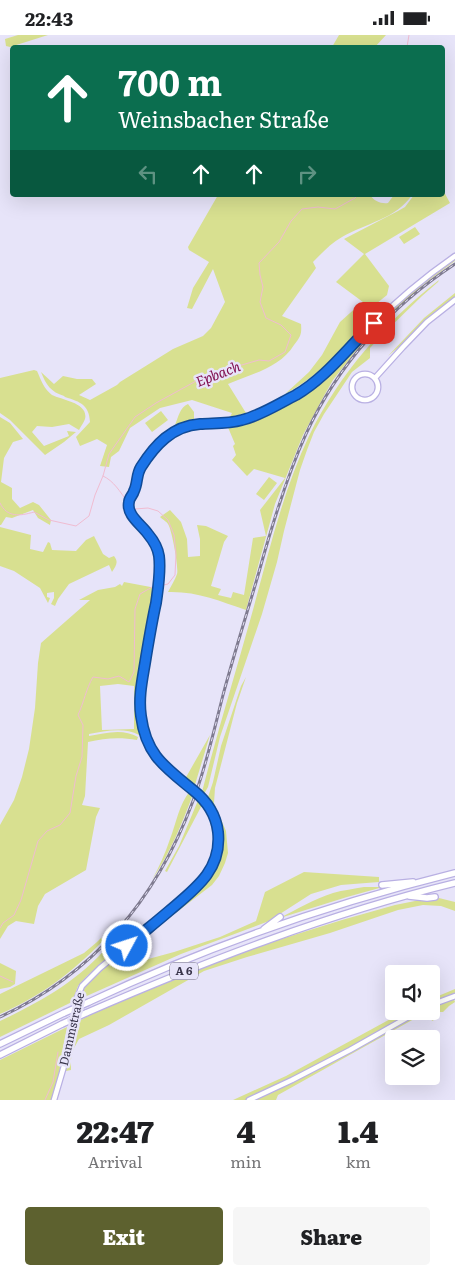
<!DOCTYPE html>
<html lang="en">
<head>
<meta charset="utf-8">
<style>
	:root { --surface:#fff; --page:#f6f6f6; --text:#202124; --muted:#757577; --accent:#5d612f }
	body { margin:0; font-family:Literata,serif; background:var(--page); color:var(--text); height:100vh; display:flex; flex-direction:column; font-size:19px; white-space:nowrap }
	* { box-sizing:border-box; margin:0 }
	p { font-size:16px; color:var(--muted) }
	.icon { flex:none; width:28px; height:28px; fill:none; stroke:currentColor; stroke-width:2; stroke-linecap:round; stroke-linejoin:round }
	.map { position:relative; height:1065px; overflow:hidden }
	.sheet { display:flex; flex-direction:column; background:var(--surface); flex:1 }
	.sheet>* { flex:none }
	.hud { position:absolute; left:10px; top:10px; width:435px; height:152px; border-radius:5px; box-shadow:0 5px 20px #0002; background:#0b6e4f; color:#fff; overflow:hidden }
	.controls { position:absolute; left:385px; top:930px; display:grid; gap:10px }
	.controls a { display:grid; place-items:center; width:55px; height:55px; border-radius:5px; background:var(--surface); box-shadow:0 5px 20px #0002; font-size:25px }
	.pin { position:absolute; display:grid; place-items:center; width:42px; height:42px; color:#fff; margin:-21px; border-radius:10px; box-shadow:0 2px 8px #0006 }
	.me { position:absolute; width:55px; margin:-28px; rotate:50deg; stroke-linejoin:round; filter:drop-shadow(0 0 4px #0008) }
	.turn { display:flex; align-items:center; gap:18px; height:105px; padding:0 25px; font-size:22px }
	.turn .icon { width:65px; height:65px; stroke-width:2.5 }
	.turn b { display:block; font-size:35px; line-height:42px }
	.lanes { display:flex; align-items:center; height:48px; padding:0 25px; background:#0003; justify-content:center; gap:25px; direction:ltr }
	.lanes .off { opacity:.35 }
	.eta { display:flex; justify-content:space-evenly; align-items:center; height:85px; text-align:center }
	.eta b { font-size:30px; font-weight:800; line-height:35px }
	.action { display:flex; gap:10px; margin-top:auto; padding:10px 25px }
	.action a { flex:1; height:58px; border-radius:5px; background:var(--accent); color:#fff; font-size:20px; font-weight:800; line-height:58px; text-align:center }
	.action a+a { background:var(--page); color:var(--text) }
	.status { display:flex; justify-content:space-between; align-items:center; height:35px; padding:0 25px; background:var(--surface); direction:ltr }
	.status svg { height:14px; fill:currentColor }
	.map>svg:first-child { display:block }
	.green { fill:#d8e090; fill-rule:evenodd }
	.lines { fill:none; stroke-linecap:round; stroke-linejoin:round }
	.stream { stroke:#f0bcd1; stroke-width:1 }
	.secondary-casing { stroke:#b9b0e3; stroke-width:7 }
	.highway-casing { stroke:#b9b0e3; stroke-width:8 }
	.secondary { stroke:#fff; stroke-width:4.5 }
	.highway { stroke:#fff; stroke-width:5.5 }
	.rail-casing { stroke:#7f7b90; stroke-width:3 }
	.rail { stroke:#e7e4f9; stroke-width:1; stroke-dasharray:4; stroke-linecap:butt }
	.highway-bridge-casing { stroke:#b9b0e3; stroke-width:8; stroke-linecap:butt }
	.highway-bridge { stroke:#fff; stroke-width:5.5 }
	.route-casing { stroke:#114b97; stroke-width:12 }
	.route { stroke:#1a73e8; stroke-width:9 }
	.labels { text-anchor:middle; stroke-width:5; stroke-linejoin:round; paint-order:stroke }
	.shield { fill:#e7e4f9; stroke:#6d6a7e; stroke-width:1 }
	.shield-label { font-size:11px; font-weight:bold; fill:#39354a }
	.street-label { font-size:12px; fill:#39354a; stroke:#e7e4f9 }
	.water-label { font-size:14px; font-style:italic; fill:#810f50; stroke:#e7e4f9 }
</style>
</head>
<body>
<div class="status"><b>22:43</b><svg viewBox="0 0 49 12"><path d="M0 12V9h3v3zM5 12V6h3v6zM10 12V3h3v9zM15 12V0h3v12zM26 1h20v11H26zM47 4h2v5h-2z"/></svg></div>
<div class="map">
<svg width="455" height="1065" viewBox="0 0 455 1065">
	<rect width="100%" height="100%" fill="#e7e4f9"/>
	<!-- green -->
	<path class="green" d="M 18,0 L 48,0 L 10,12 L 6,11 L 5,4 Z
		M 339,0 L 386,0 L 375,12 L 332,12 Z
		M 443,155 L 450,168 L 365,219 L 389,251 L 387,260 L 371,273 L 336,247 L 364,219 L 344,204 L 398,176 L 405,172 L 414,160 L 442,160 Z
		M 218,160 L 370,160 C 374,166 381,169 388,168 L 394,160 L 412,160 C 396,184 366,188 342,202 C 331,208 322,218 313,227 L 316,233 L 282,281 L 301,289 C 302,300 300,302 294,310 C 280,333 251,339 228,349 L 246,378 L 230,382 L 232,378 L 192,365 L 160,373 L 130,393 L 119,416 L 111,422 L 109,432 L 100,431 L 107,410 L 97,404 L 80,411 L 76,402 L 90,387 C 89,370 81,367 65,362 L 64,361 C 51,357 46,350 41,337 L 54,349 L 63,341 L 77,344 L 92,344 L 96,349 L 79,360 L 90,365 L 117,350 L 120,347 L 173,314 L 203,301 L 211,293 L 225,267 L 213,234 L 192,274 L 187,273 L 193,253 L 209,227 L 189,215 L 188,212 Z
		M 415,192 L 420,199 L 404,209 L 399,202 Z
		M 455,224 L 455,226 L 424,249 L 380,289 L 355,317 L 333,345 L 325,359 L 303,400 L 275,469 L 246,575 C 220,566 196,556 168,557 C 171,551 175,545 177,539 C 179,534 172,495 168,489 C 167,487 162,484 160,482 L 170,475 L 181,487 L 187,504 L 188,522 L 200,521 L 200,504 L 197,490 L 206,491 L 228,501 L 224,507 L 211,551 L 221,554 L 218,560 L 231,563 L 233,557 L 244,560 L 253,503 L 266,501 L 260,475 L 285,443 L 254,434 L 247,441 L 232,425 L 236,420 L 233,411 L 235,409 L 227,390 L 250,385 L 302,361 L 324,342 L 376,288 L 397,269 L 423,247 Z
		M 439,245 L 438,247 L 422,261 L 382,300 L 370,313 L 370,323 L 352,337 L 324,379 L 314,397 L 307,415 L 300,435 L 284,496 L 277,527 L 262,579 L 220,702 L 208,752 L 204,759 L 202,757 C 217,698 235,640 251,582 C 268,521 282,458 309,401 C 339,339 385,287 439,245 Z
		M 455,258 L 455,265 L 388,321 L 424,283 Z
		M 360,269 L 374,277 C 351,308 319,341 285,359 L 309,337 L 322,320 L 340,287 Z
		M 376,280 L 376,282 L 374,286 L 334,328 L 301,354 L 252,380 L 245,382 L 244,381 C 275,368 304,353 329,330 C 345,314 359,295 376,280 Z
		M 34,335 L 37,336 C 41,345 44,354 52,360 C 62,365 89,368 85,384 C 84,387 81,391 79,395 L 69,389 L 52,392 L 37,391 L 32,397 L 44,411 L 69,401 L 67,396 L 76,397 L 64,407 L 45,420 L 10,385 L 0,378 L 0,343 Z
		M 188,369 L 194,377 L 194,385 L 175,390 C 178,383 180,372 188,369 Z
		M 161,376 L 168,385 L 152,397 L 145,388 Z
		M 0,382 L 10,388 L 23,404 L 13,407 L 4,423 L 1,447 L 12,453 L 12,464 L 20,473 L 33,467 L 39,470 L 51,485 L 50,490 L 38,483 L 33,475 L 12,483 L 6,482 L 1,490 L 0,490 Z
		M 269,442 L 277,448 L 264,465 L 256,459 Z
		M 0,492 L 31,500 L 30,514 L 43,517 L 48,507 L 50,508 L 52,515 L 76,516 L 86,505 L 94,501 L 103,519 L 109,523 L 114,521 C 119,527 116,531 112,537 L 109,530 L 69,549 L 58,564 L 55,571 L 51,569 L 54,563 L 54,557 L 47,558 L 47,562 L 50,563 L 48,568 L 40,553 L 14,536 L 0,531 Z
		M 124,547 L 156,553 L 139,647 L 139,681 L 143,699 L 139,700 C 125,692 105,696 89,699 L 89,701 C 105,698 123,693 138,702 L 137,705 C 120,702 105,703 88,707 L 85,761 L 82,770 L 100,773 L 96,782 L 86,835 L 45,859 L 38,871 L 34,889 L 16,886 L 8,891 L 0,904 L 0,790 L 14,765 L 22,742 L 29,714 L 35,673 L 38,628 L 41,608 L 90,565 L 79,565 L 98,555 L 115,552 L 120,549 L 122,551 ZM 118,649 L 134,651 L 134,694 L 102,695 L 100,651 Z
		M 246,642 L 237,668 L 215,753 L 214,768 L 226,796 L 228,818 L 225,828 L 219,841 L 212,850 L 125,917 L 141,926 L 174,917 L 220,902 L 256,886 L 265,857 L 304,837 L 379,842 L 379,847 L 341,850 L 311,859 L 269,886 L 181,919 L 80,964 L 85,950 L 98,938 C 117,923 131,909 150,894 C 180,870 224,844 220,800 C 219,787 215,776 207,765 L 213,747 L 221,711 L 241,651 Z
		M 142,673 C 147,698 151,712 169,731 C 174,736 179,740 185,744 L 210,700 L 194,753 C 165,731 144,711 142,673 Z
		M 190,756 L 193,759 C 182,789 170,818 152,845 C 159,832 165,819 170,804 C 176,789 179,769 190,756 Z
		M 199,763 L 203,768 L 169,833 L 167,837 L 165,836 L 179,811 Z
		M 364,852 L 383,852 L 347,862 L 280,883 C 297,874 314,864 333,858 C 343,855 354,854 364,852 Z
		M 435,862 L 455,867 L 455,876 L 441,871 L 423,870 L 398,875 L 330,898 L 247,922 L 204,936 L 109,990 L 79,1004 L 74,1013 L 71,1024 L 71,1035 L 66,1036 L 66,1031 L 76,988 L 91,979 L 166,947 L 252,913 L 342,885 L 395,870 Z
		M 101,903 L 104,905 C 71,938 43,960 0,979 L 0,959 L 84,918 L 97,907 Z
		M 109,910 L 116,917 L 87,941 L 78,951 L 72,967 L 0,1002 L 0,986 C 42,966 78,946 109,910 Z
		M 0,928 L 16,936 L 15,949 L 10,952 L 0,954 Z
		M 455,954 L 455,961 L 453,962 L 455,967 L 449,971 L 443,977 L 437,977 L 433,986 C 427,982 421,983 414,984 L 278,1060 L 276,1065 L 233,1065 L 286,1041 L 405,976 L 431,976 L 431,964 Z
		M 67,992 L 62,1017 L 65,1020 L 52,1065 L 0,1065 L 0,1025 Z"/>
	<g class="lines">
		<!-- stream -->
		<path class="stream" d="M 407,12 L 409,0
			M 103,441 C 114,446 120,457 127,466
			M 0,468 C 7,483 20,481 34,477 L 49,485 L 76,491 L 89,481 L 95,460 L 103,441 L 109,419 L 135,382 L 156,368 L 207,340 L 259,325 L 269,326 L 285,317 L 291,300 L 281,290 L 266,283 L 260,267 L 263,252 L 260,240 L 259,228 L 279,207 L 291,186 L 302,174 L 318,172 L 335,174 L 355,163 L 357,160
			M 130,469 L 135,474 L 148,473 L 158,476 L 168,485 L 174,500 L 176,519 L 175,540 L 168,549 L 159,551
			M 0,893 L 3,888 L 14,880 L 21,865 L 38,806 L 47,796 L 60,790 L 70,778 L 76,741 L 82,722 L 83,690 L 78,680 C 84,667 86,654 93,642 L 108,644 L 119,641 L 129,647 L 134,637 L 135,574 L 140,559 L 152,552 L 155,551
			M 0,941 L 13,947
			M 45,1065 L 53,1047 L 58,1017"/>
		<defs>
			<path id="secondary" d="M352 352a13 13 0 1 1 26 0a13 13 0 1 1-26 0Z
				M 375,343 L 403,312 L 427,287 L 455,265
				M 431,970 L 455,961
				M 54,1065 L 69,1014 L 77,963 L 82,951 L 100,933 L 194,856 C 198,851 202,847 206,843 C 223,819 223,785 202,763 C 195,755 186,750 178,744 C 164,733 151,718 145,700 C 138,677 140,654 144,631 C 148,613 151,594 154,576 C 157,559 161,541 160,524 C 158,502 127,484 128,469 C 129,463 134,458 135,453 C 137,445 137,439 141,432 C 155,410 173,390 201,389 C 213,388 224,389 236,387 C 253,383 268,374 283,366 C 319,348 338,324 366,296 C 393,269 423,243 455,221
				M 249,1065 L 292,1045 L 350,1015 L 419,976"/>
			<path id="highway" d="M 382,850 L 413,847
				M 409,861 L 427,863 L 435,862
				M 264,894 L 280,882
				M 89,967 C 206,912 330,869 455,838
				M 86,978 C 206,926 328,879 455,848
				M 0,1009 L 64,978
				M 0,1020 L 62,989"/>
		</defs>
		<!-- secondary casing -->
		<use href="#secondary" class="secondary-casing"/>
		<!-- highway casing -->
		<use href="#highway" class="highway-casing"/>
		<!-- secondary -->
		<use href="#secondary" class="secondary"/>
		<!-- highway -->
		<use href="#highway" class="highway"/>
		<defs>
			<path id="rail" d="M 0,982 C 95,938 157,863 193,766 C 206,732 214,695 223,660 C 234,619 247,578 259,537 C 272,490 286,443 306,399 C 338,329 391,271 455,229"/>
		</defs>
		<!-- rail casing -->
		<use href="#rail" class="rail-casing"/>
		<!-- rail -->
		<use href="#rail" class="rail"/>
		<defs>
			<path id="highway-bridge" d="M 64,978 L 89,967
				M 62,989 L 86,978"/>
		</defs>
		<!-- highway-bridge casing -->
		<use href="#highway-bridge" class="highway-bridge-casing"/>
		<!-- highway-bridge -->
		<use href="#highway-bridge" class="highway-bridge"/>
	</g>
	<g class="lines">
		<defs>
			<path id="route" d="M 127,911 C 141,899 155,888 169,876 C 195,854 222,835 218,797 C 216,780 207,766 193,755 C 165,732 146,720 141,681 C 138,661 143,642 146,622 C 149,604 152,586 156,568 C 158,553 161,537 159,521 C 158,514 153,505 148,499 C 142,490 126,480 129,467 C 129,463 133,460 134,456 C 138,448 136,440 141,432 C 155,410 172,391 200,389 C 214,388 228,389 242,385 C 260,381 280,368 296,360 C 327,342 348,312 374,288"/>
		</defs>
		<!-- route casing -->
		<use href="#route" class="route-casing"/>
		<!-- route -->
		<use href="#route" class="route"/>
	</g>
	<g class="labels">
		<!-- shield labels -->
		<rect class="shield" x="170" y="927.5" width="28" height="17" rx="4"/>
		<g class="shield-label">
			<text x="184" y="940">A 6</text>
		</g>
		<!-- street labels -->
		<g class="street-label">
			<text transform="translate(72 994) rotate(-77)" y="4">Dammstraße</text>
		</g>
		<!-- water labels -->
		<g class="water-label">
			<text transform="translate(218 339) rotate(-21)" y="5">Epbach</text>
		</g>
	</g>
</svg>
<div class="controls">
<a><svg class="icon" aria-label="sound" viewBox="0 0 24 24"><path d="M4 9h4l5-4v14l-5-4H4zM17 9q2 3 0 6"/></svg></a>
<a><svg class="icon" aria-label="layers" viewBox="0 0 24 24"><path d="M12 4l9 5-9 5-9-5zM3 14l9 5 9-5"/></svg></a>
</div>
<div class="pin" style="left:374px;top:288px;background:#d93025"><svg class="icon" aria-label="arrive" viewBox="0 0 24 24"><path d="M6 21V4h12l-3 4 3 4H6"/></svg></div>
<svg class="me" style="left:127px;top:911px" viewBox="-20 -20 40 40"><circle r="17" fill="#1a73e8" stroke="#fff" stroke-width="3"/><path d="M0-11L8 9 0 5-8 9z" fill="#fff"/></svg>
<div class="hud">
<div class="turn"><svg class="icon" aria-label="ahead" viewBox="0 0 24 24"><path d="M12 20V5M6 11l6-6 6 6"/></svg><div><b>700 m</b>Weinsbacher Straße</div></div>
<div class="lanes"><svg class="icon off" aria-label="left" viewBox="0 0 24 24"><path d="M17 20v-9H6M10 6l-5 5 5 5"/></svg><svg class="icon" aria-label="ahead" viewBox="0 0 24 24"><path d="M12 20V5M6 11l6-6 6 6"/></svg><svg class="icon" aria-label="ahead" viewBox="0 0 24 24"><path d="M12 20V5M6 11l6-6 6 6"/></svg><svg class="icon off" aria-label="right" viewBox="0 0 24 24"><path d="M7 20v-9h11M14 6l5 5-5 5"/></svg></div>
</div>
</div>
<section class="sheet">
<div class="eta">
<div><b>22:47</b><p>Arrival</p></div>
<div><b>4</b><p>min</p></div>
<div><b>1.4</b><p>km</p></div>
</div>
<div class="action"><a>Exit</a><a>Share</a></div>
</section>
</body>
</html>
